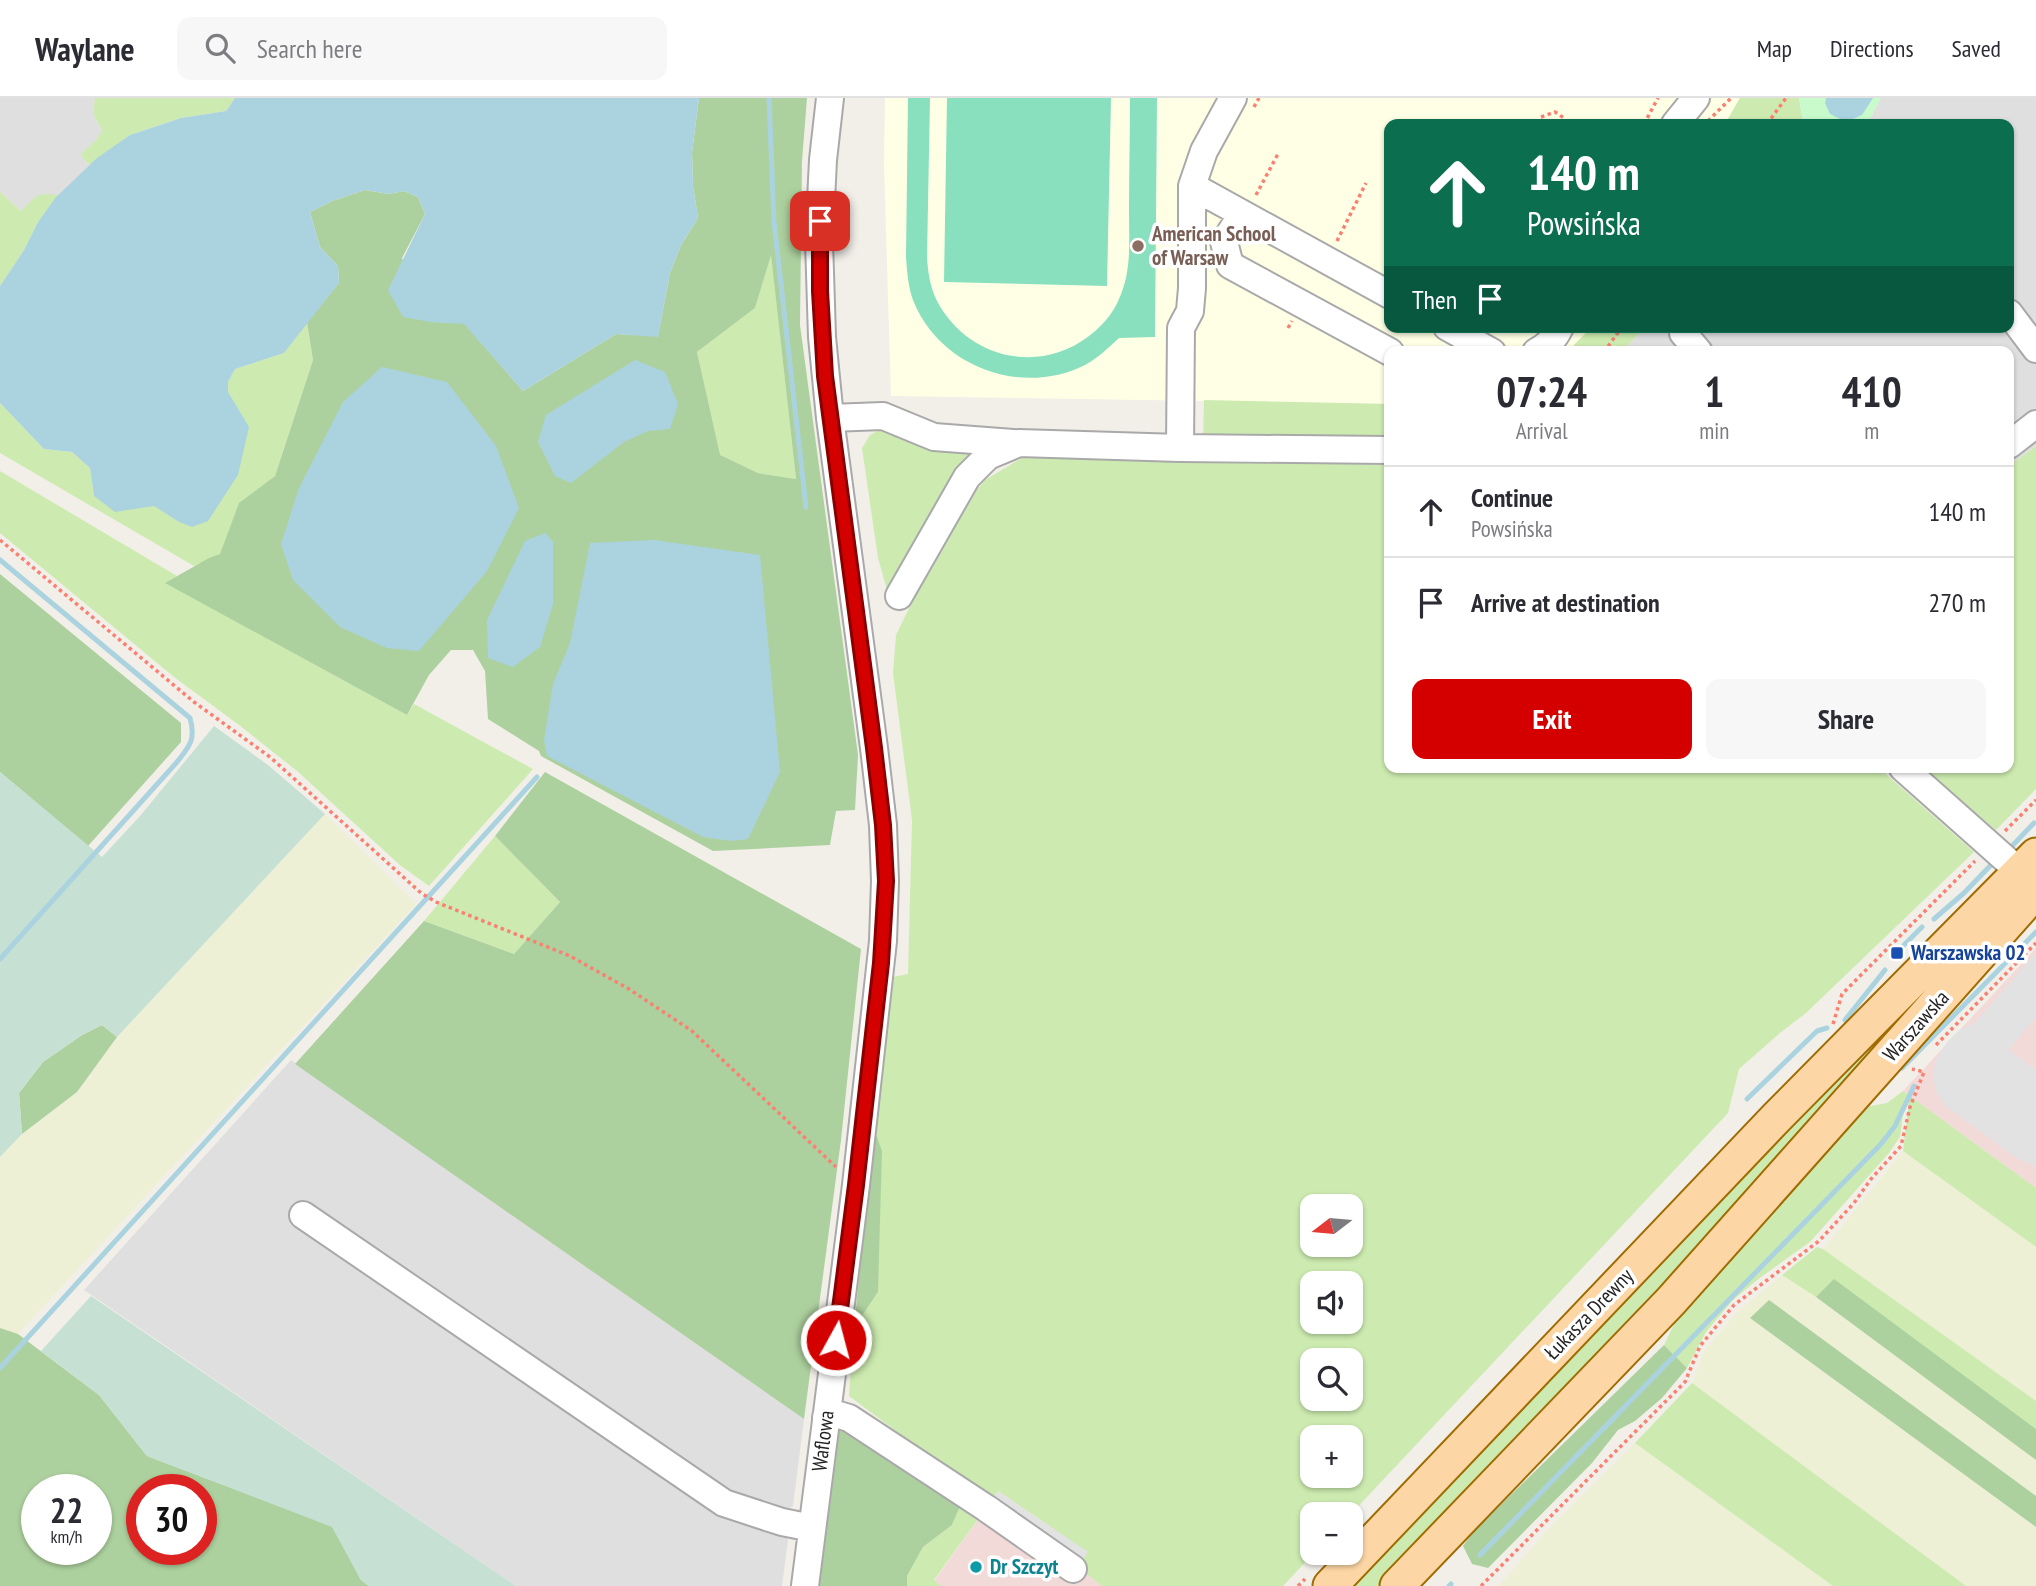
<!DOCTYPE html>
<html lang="en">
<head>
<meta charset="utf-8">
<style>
	:root { --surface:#fff; --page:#f7f7f7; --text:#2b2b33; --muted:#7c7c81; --line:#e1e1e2; --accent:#d40000 }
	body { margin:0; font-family:"PT Sans Narrow",sans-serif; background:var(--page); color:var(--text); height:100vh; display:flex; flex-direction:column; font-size:26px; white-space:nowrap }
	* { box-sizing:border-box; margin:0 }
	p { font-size:23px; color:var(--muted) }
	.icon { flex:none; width:38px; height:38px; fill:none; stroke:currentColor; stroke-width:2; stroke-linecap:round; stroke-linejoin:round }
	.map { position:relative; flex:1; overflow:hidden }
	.details { position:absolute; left:1384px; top:248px; width:630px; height:427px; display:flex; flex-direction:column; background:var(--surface); border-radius:14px; box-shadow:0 2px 5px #0004 }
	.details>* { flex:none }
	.banner { position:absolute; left:1384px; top:21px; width:630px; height:214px; border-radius:14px; box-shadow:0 2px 5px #0004; background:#0b6e4f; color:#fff; overflow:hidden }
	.needle { width:46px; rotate:254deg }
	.fabs { position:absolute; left:1300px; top:1096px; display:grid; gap:14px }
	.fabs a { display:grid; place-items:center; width:63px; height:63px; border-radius:14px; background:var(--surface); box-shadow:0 2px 5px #0004; font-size:35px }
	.speed { position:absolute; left:21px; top:1376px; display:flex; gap:14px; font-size:35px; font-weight:700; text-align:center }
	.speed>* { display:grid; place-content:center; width:91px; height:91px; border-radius:50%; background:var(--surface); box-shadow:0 2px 5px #0004; line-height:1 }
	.speed small { font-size:18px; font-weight:400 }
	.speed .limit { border:10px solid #d22; background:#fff; color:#111 }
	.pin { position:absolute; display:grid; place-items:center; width:60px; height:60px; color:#fff; margin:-30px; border-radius:14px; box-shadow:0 4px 10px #0006 }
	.me { position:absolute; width:77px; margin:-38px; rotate:7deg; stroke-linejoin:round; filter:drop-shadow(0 0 5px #0008) }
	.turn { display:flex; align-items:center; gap:24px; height:147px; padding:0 28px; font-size:32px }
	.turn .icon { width:91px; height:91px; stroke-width:2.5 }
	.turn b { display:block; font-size:49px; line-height:60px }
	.then { display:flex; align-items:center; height:66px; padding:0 28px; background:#0003; gap:14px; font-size:26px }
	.eta { display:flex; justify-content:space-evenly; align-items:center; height:119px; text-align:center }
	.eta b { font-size:42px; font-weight:800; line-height:49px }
	.button { display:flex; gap:14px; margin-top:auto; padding:14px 28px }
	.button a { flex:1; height:80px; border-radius:14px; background:var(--accent); color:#fff; font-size:28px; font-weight:800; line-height:80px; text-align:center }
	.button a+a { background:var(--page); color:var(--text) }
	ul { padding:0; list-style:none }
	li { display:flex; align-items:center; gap:21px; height:91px; padding:0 28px; border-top:2px solid var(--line) }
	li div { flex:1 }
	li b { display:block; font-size:26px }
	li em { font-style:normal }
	header { display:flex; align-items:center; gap:42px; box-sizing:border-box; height:98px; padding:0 35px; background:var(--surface); border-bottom:2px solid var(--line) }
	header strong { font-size:33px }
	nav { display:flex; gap:38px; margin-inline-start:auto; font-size:24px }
	.search { width:490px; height:63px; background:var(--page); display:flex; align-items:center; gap:18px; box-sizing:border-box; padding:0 24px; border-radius:14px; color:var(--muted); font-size:26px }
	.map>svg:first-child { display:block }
	.residential { fill:#e0dfdf }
	.commercial { fill:#f2dad9 }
	.education { fill:#ffffe5 }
	.farmland { fill:#eef0d5 }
	.grass { fill:#cdebb0; fill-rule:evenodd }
	.forest { fill:#add19e; fill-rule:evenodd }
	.wetland { fill:#c6e0d4 }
	.park { fill:#c8facc }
	.pitch { fill:#88e0be }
	.parking { fill:#e2e2e2 }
	.water { fill:#aad3df }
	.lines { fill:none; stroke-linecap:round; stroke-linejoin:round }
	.stream { stroke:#aad3df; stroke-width:5 }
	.minor-casing { stroke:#a9a9a9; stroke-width:30 }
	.major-casing { stroke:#a06b00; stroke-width:37 }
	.path { stroke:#fa8072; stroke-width:3.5; stroke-dasharray:3.5 3.5; stroke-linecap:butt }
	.minor { stroke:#fff; stroke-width:26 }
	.major { stroke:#fcd6a4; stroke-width:33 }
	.route-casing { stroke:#8a0000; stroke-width:18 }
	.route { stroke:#d40000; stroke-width:12 }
	.education-dot { fill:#8d6e63; stroke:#fff; stroke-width:2.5 }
	.transit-dot { fill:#1a4fb4; stroke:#fff; stroke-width:2.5 }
	.culture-dot { fill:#0f9aa8; stroke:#fff; stroke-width:2.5 }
	.labels { text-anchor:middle; stroke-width:7; stroke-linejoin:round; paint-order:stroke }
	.education-label { font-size:21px; font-weight:bold; fill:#785e54; stroke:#fff; text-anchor:start }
	.transit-label { font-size:21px; font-weight:bold; fill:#164399; stroke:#fff; text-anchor:start }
	.street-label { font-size:21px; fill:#222; stroke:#fff }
	.culture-label { font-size:21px; font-weight:bold; fill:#0d838f; stroke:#fff; text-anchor:start }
</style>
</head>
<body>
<header>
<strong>Waylane</strong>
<div class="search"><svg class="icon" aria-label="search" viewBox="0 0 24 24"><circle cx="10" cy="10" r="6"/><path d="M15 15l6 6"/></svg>Search here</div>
<nav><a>Map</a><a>Directions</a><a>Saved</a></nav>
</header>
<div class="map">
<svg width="2036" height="1488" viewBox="0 0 2036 1488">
	<rect width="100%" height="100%" fill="#f2efe9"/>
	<!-- residential -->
	<path class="residential" d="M 0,0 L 95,0 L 93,15 L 102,33 L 96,42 L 82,56 L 84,62 L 90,67 L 56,99 L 21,113 L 0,94 Z
		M 1881,0 L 2036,0 L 2036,348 L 2009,368 L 2009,254 L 1621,254 L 1646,229 L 2009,229 L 2009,26 L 1867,26 Z
		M 291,962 L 804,1321 L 793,1408 L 784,1413 L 781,1432 L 788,1442 L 782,1488 L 516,1488 L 84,1192 Z"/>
	<!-- commercial -->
	<path class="commercial" d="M 2036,850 L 2036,1090 L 1903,993 Z
		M 991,1404 L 1078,1469 L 1102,1488 L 941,1488 L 934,1483 Z"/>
	<!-- education -->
	<path class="education" d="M 885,0 L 1740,0 L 1725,26 L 1390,26 L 1390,229 L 1592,229 L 1567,254 L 1390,254 L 1389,306 L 891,298 L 884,67 Z"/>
	<!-- farmland -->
	<path class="farmland" d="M 325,716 L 416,806 L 18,1236 L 0,1230 L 0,1059 L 22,1036 L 77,994 L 117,939 Z
		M 1903,1053 L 2036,1149 L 2036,1303 L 1823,1151 Z
		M 1782,1177 L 1816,1199 L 2036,1362 L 2036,1398 L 1769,1202 L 1750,1220 L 2036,1429 L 2036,1488 L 1966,1488 L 1692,1285 L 1704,1253 L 1738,1213 Z
		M 1635,1345 L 1833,1488 L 1498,1488 L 1553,1426 Z"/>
	<!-- grass -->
	<path class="grass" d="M 95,0 L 235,0 L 226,13 L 181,20 L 130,37 L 90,67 L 84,62 L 81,56 L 96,42 L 102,33 L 93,15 Z
		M 1740,0 L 1799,0 L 1803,24 L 1802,26 L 1725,26 Z
		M 0,94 L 21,113 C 39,96 34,95 58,97 L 38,124 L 24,152 L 0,188 Z
		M 771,155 L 796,381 L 758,375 L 719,357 L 697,254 L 755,210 Z
		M 307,224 L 313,262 L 275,378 L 240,405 L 220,457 L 194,468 L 0,355 L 0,305 L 44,351 L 72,354 L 90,370 L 94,398 L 155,408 L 179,424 L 228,294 L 228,284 L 235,271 L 284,255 Z
		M 1592,229 L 1646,229 L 1621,254 L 1567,254 Z
		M 1204,302 L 1389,306 L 1389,343 L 1203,344 Z
		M 881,331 L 979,354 L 948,388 L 887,492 L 878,460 L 862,350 L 870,337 Z
		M 2036,348 L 2036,691 L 1996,732 L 1922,670 L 2009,670 L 2009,368 Z
		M 1025,358 L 1389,367 L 1390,670 L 1879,670 L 1974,754 L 1806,915 L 1780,935 L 1739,971 L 1728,1015 L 1351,1416 L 1312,1416 L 1312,1454 L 1315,1454 L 1283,1488 L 1102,1488 L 1078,1469 L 1087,1454 L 998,1393 L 991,1404 L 849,1298 L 854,1230 L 878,1194 L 874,1031 L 888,880 L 908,876 L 912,722 L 893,575 L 896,537 L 951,424 L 985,382 ZM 1312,1108 L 1351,1108 L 1351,1146 L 1312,1146 ZM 1312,1185 L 1351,1185 L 1351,1223 L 1312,1223 ZM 1312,1262 L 1351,1262 L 1351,1300 L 1312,1300 ZM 1312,1339 L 1351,1339 L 1351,1377 L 1312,1377 Z
		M 0,373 L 177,478 L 166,485 L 407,617 L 414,606 L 533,671 L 429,788 L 401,768 L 297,673 L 239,627 L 174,579 L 0,435 Z
		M 495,738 L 560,804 L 514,856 L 424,823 Z
		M 2036,769 L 1648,1210 L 1380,1488 L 1346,1488 Z
		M 1903,993 L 2036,1090 L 2036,1149 L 1903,1053 L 1909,1003 L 1903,1016 L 1900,1039 L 1889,1055 L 1810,1144 L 1761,1179 L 1733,1202 L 1706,1234 L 1687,1270 L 1664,1247 L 1676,1222 L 1865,1009 L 1887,1005 Z
		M 1817,1149 L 1823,1151 L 2036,1303 L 2036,1331 L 1834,1182 L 1816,1199 L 1782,1177 Z
		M 1692,1285 L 1966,1488 L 1833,1488 L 1635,1345 Z
		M 961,1406 L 979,1420 L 934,1482 L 941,1488 L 907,1488 L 907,1478 L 923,1449 L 952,1427 Z"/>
	<!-- forest -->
	<path class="forest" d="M 699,0 L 807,0 L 802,63 L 800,227 L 858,657 L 855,712 L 836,713 L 830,747 L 713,753 L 541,658 L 539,653 L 488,621 L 485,573 L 473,552 L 451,552 L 429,577 L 407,617 L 165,485 L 209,460 L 220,456 L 239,405 L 275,378 L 313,262 L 307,224 L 339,185 L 338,168 L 320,149 L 310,114 L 332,103 L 365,92 L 389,96 L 404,93 L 418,99 L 425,116 L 402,160 L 431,224 L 464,225 L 523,293 L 616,236 L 658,238 L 670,175 L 681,147 L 698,120 L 693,88 L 692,54 ZM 771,157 L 796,381 L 758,375 L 720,357 L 697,254 L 755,210 Z
		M 0,476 L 181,625 L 181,644 L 88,748 L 0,674 Z
		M 545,674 L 861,851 L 841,1042 L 804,1321 L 295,966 L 424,823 L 514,856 L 560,804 L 495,738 Z
		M 102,927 L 117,939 L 77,994 L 22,1036 L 19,995 L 43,964 L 82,937 Z
		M 874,1031 L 882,1053 L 878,1194 L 854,1230 Z
		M 1834,1181 L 2036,1331 L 2036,1362 L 1816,1199 Z
		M 1769,1202 L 2036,1398 L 2036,1429 L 1750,1220 Z
		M 0,1230 L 18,1236 L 99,1297 L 147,1358 L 332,1428 L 361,1482 L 369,1488 L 0,1488 ZM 37,1391 L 96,1391 L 96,1451 L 37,1451 ZM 142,1391 L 201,1391 L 201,1451 L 142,1451 Z
		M 1664,1247 L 1687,1270 L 1662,1300 L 1635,1323 L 1618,1332 L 1592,1365 L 1488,1470 L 1472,1466 L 1463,1448 L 1473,1434 Z
		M 842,1327 L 961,1406 L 952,1427 L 923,1449 L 907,1478 L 907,1488 L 813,1488 L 832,1337 Z"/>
	<!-- wetland -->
	<path class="wetland" d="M 214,628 L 268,667 L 325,716 L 117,939 L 102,927 L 82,937 L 43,964 L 19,995 L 22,1036 L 0,1059 L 0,674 L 102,759 L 140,718 Z
		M 91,1198 L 516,1488 L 369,1488 L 361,1482 L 332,1429 L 147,1358 L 99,1297 L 41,1253 Z"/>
	<!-- park -->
	<path class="park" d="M 1799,0 L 1881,0 L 1867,26 L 1806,26 L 1803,24 Z"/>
	<!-- pitch -->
	<path class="pitch" d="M 908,0 L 930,0 L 927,160 C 928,174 930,188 936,201 C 965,259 1037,278 1089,238 C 1101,229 1113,216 1119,201 C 1132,173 1129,142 1129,112 C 1129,75 1130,37 1130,0 L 1157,0 L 1155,239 L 1119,240 C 1108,250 1098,260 1085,267 C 1022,299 939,269 913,202 C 908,188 907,173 906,159 Z
		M 947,0 L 1111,0 L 1107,188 L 944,184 Z"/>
	<!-- parking -->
	<path class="parking" d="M 2036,855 L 2036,919 L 2008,952 L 2036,972 L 2036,1068 L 2018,1061 L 1947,1009 L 1937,996 L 1933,979 L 1936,962 L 1947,944 L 1959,932 L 1975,925 Z
		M 998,1393 L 1088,1454 L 1078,1469 L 991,1404 Z"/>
	<!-- water -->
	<path class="water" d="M 235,0 L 699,0 L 692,54 L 693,88 L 698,120 L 681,147 L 670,175 L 658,239 L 616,236 L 523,293 L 464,226 L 431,224 L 403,219 L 388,192 L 425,116 L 418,99 L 404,93 L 389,96 L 365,92 L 332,103 L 310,114 L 320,149 L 338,168 L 339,185 L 284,255 L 235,271 L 228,284 L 228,294 L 249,329 L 238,377 L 208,423 L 192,429 L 179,424 L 154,408 L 115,414 L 94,398 L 90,370 L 72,354 L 44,351 L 0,305 L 0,188 L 24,152 L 38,124 L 56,99 L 97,60 L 130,37 L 181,20 L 226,13 Z
		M 1826,0 L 1873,0 L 1862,17 L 1846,24 L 1830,16 L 1825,5 Z
		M 635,262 L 665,274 L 678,306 L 670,331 L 648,333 L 624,344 L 571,385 L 555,378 L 538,344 L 546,317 Z
		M 382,269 L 447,284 L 496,348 L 519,410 L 487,473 L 419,553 L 387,550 L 340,529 L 293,482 L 281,446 L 299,390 L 343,304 Z
		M 545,435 L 553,444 L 553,506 L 540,549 L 513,569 L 488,560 L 487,522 L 525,443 Z
		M 654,442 L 760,457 L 780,674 L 748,741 L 731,743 L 703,739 L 547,658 L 544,642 L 553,586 L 570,545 L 590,445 Z"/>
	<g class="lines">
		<!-- stream -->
		<path class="stream" d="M 769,0 L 774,124 L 806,409
			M 0,462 L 190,620 C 196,641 190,648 177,664 L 0,861
			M 2013,747 L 2034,725
			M 1934,821 L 1964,795 L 1990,768
			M 1904,847 L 1922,829
			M 1845,922 L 1885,872
			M 1902,970 L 2036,834
			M 1747,1001 L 1817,933 L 1827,930
			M 0,1270 L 537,679
			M 1480,1457 L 1881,1046 L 1895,1028 L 1914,988
			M 1449,1488 L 1451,1486"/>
		<defs>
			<path id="minor" d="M 1675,26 L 1696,0
				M 1192,88 L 1390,197
				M 1242,117 L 1224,144 L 1230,167 L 1390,254
				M 2009,215 L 2036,251
				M 1447,229 L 1492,254
				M 1683,235 L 1699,254
				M 1536,254 C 1546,249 1555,240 1560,229
				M 830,320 L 883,318 L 934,339 L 1013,345
				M 2009,347 L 2036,326
				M 1180,350 L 1181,230 L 1190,213 L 1192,190 L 1192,88 L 1204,53 L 1233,0
				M 899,498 L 967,379 L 988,358 L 1019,345 L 1180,350 L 1390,352
				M 1903,670 L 2020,774
				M 303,1117 L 724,1405 L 782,1424 L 812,1430
				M 826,1319 L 839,1317 L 849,1320 L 986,1410 L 1073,1471
				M 805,1488 L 856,1087 L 883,843 L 885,783 L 883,727 L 874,650 L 830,320 L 822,239 L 819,143 L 823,62 L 830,0"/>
			<path id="major" d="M 1330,1488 L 1777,1019 L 2036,757
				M 1397,1488 L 1671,1203 L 2036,793"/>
		</defs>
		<!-- minor casing -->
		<use href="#minor" class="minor-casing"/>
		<!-- major casing -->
		<use href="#major" class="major-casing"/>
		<!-- path -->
		<path class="path" d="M 1254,9 L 1259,0
			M 1541,19 L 1555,14 L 1564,20 L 1568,26
			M 1708,23 L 1731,0
			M 1644,26 L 1658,0
			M 1767,26 L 1786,0
			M 1256,97 L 1279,54
			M 1337,143 L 1366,85
			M 1288,230 L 1292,223
			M 1604,254 L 1622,229
			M 0,442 L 194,604 L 270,659 L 421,795 L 436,804 L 570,858 L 629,891 L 692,933 L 836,1069
			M 2005,733 L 2036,702
			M 1833,926 L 1842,896 L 1975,763
			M 1936,947 L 2036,845
			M 1298,1488 L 1305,1481
			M 1481,1488 L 1685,1284 L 1700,1248 L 1734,1207 L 1819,1143 L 1854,1105 L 1871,1081 L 1901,1048 L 1910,1009 L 1924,974 L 1912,971"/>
		<!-- minor -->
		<use href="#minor" class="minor"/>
		<!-- major -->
		<use href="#major" class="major"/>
	</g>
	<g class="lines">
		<defs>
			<path id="route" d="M 820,123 L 820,193 L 825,278 L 874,650 L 883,727 L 886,783 L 881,865 L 856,1087 L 836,1242"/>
		</defs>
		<!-- route casing -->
		<use href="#route" class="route-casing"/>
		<!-- route -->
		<use href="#route" class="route"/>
	</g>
	<!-- markers -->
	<circle class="education-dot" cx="1138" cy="148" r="7"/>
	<rect class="transit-dot" x="1890" y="848" width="14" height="14" rx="3.5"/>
	<circle class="culture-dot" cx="976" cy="1469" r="7"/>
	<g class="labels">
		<!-- education labels -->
		<g class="education-label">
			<text x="1152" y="143">American School<tspan x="1152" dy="24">of Warsaw</tspan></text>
		</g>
		<!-- transit labels -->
		<g class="transit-label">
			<text x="1911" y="862">Warszawska 02</text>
		</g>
		<!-- street labels -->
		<g class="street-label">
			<text transform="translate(1916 928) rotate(-48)" y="7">Warszawska</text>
			<text transform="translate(1589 1216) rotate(-46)" y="7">Łukasza Drewny</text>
			<text transform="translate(823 1343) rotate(-83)" y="7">Waflowa</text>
		</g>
		<!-- culture labels -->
		<g class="culture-label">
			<text x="990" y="1476">Dr Szczyt</text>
		</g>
	</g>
</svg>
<div class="fabs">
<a><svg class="needle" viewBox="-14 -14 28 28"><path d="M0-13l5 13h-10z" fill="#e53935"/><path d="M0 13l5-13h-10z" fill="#7c7c81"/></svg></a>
<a><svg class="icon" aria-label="sound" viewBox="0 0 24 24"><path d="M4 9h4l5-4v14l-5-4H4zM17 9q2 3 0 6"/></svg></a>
<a><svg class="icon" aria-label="search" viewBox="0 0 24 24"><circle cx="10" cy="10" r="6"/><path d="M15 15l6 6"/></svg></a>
<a>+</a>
<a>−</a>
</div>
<div class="speed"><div>22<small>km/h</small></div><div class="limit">30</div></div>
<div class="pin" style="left:820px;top:123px;background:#d93025"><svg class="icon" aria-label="arrive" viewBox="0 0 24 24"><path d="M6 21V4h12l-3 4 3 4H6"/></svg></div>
<svg class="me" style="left:836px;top:1242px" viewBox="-20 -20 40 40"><circle r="17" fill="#d40000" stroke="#fff" stroke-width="3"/><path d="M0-11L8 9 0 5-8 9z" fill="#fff"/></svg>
<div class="banner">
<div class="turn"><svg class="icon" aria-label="ahead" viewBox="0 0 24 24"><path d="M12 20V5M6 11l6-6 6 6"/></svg><div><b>140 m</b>Powsińska</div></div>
<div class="then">Then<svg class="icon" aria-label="arrive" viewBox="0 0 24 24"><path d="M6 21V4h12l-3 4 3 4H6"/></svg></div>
</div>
<section class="details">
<div class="eta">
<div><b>07:24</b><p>Arrival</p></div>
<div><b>1</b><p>min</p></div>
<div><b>410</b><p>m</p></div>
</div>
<ul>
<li><svg class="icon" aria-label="ahead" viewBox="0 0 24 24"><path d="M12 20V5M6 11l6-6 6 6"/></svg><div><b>Continue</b><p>Powsińska</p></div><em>140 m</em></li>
<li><svg class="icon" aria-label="arrive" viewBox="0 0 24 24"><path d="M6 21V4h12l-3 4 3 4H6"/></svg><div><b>Arrive at destination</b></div><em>270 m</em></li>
</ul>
<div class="button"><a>Exit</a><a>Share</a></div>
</section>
</div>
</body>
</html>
